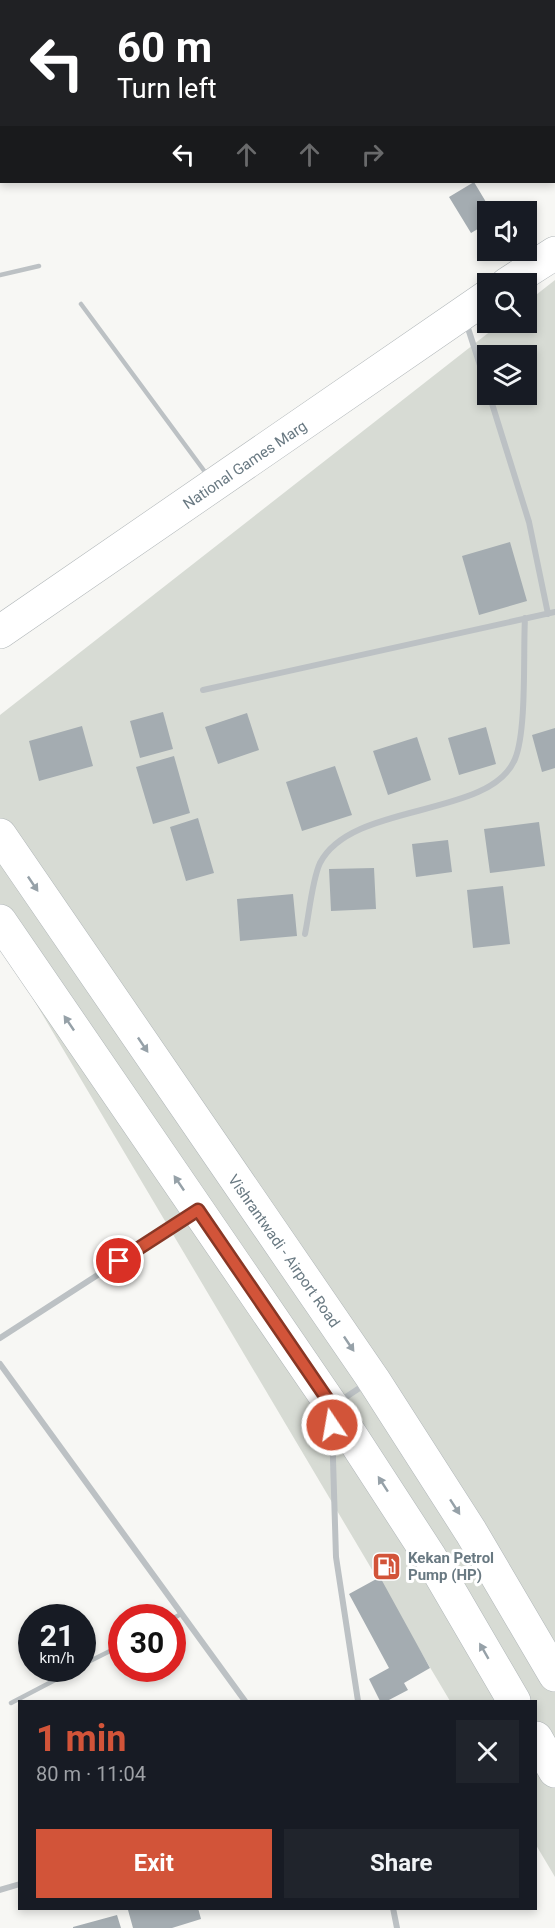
<!DOCTYPE html>
<html lang="en">
<head>
<meta charset="utf-8">
<style>
	:root { --surface:#171b24; --page:#20242c; --text:#f1f3f6; --muted:#9ea1a6; --accent:#d25439 }
	body { margin:0; font-family:Roboto,sans-serif; background:var(--page); color:var(--text); height:100vh; display:flex; flex-direction:column; font-size:22px; white-space:nowrap }
	* { box-sizing:border-box; margin:0 }
	p { font-size:20px; color:var(--muted) }
	.icon { flex:none; width:33px; height:33px; fill:none; stroke:currentColor; stroke-width:2; stroke-linecap:round; stroke-linejoin:round }
	.map { position:relative; flex:1; overflow:hidden }
	.side { position:absolute; left:18px; top:1700px; width:519px; height:210px; display:flex; flex-direction:column; background:var(--surface); border-radius:0px; box-shadow:0 3px 9px #0003 }
	.side>* { flex:none }
	.guide { position:absolute; left:0px; top:0px; width:555px; height:183px; box-shadow:0 3px 9px #0003; background:#202124; color:#fff; overflow:hidden }
	.buttons { position:absolute; left:477px; top:201px; display:grid; gap:12px }
	.buttons a { display:grid; place-items:center; width:60px; height:60px; border-radius:0px; background:var(--surface); box-shadow:0 3px 9px #0003; font-size:30px }
	.speed { position:absolute; left:18px; top:1604px; display:flex; gap:12px; font-size:30px; font-weight:700; text-align:center }
	.speed>* { display:grid; place-content:center; width:78px; height:78px; border-radius:50%; background:var(--surface); box-shadow:0 3px 9px #0003; line-height:1 }
	.speed small { font-size:15px; font-weight:400 }
	.speed .limit { border:9px solid #d22; background:#fff; color:#111 }
	.pin { position:absolute; display:grid; place-items:center; width:51px; height:51px; color:#fff; margin:-26px; border:3px solid #fff; border-radius:50%; box-shadow:0 2px 6px #0007 }
	.me { position:absolute; width:66px; margin:-33px; rotate:348deg; stroke-linejoin:round; filter:drop-shadow(0 0 4px #0008) }
	.turn { display:flex; align-items:center; gap:21px; height:126px; padding:0 18px; font-size:27px }
	.turn .icon { width:78px; height:78px; stroke-width:2.5 }
	.turn b { display:block; font-size:42px; line-height:51px }
	.lanes { display:flex; align-items:center; height:57px; padding:0 18px; background:#0003; justify-content:center; gap:30px; direction:ltr }
	.lanes .off { opacity:.35 }
	.round { display:grid; place-items:center; flex:none; width:63px; height:63px; border-radius:0px; background:var(--page) }
	.summary { display:flex; align-items:center; justify-content:space-between; height:102px; padding:0 18px }
	h1 { font-size:36px; font-weight:700; line-height:45px; color:var(--accent) }
	.button { display:flex; gap:12px; margin-top:auto; padding:12px 18px }
	.button a { flex:1; height:69px; border-radius:0px; background:var(--accent); color:#fff; font-size:24px; font-weight:700; line-height:69px; text-align:center }
	.button a+a { background:var(--page); color:var(--text) }
	.map>svg:first-child { display:block }
	.green { fill:#d7dbd4; fill-rule:evenodd }
	.building { fill:#a4acb1 }
	.lines { fill:none; stroke-linecap:round; stroke-linejoin:round }
	.primary-casing { stroke:#b0b6b8; stroke-width:34 }
	.path { stroke:#b7bbbc; stroke-width:4; stroke-dasharray:3 3; stroke-linecap:butt }
	.service { stroke:#bcc1c4; stroke-width:4.5 }
	.minor { stroke:#bcc1c4; stroke-width:6 }
	.primary { stroke:#fff; stroke-width:33 }
	.oneway { fill:#96a1a8 }
	.route-casing { stroke:#883725; stroke-width:15 }
	.route { stroke:#d25439; stroke-width:10 }
	.labels { text-anchor:middle; stroke-width:6; stroke-linejoin:round; paint-order:stroke }
	.street-label { font-size:15px; fill:#697982; stroke:#fff }
	.poi-label { font-size:15px; font-weight:bold; fill:#697982; stroke:#fff; text-anchor:start }
</style>
</head>
<body>
<div class="map">
<svg width="555" height="1928" viewBox="0 0 555 1928">
	<rect width="100%" height="100%" fill="#f7f7f4"/>
	<!-- green -->
	<path class="green" d="M 555,280 L 555,1877 L 536,1845 L 536,1701 L 450,1701 L 0,943 L 0,715 L 501,323 L 526,322 L 527,302 ZM 488,356 L 526,356 L 526,394 L 488,394 Z"/>
	<!-- building -->
	<path class="building" d="M 474,182 L 492,212 L 488,212 L 488,223 L 471,233 L 449,197 Z
		M 510,542 L 527,601 L 479,615 L 462,556 Z
		M 163,712 L 173,749 L 140,758 L 130,721 Z
		M 247,713 L 259,750 L 218,764 L 205,727 Z
		M 82,726 L 93,766 L 39,781 L 29,741 Z
		M 486,727 L 496,764 L 459,775 L 448,738 Z
		M 555,728 L 555,768 L 542,772 L 532,735 Z
		M 417,737 L 431,780 L 388,795 L 373,751 Z
		M 174,756 L 190,813 L 153,824 L 136,767 Z
		M 335,766 L 352,815 L 302,831 L 286,782 Z
		M 198,818 L 214,873 L 186,881 L 170,827 Z
		M 539,822 L 545,866 L 490,873 L 484,829 Z
		M 448,840 L 452,872 L 416,877 L 412,844 Z
		M 374,868 L 376,909 L 331,911 L 329,869 Z
		M 503,886 L 510,944 L 473,948 L 467,890 Z
		M 293,894 L 297,936 L 240,941 L 237,899 Z
		M 380,1577 L 430,1668 L 404,1683 L 408,1690 L 387,1701 L 380,1701 L 369,1679 L 389,1668 L 349,1594 Z
		M 134,1908 L 198,1908 L 201,1919 L 172,1928 L 133,1928 L 128,1910 Z
		M 117,1915 L 121,1928 L 73,1928 L 73,1927 Z"/>
	<g class="lines">
		<defs>
			<path id="primary" d="M 507,284 L 555,253
				M 0,632 L 488,296
				M 0,835 L 373,1379 L 471,1532 L 555,1675
				M 0,921 L 332,1406 L 430,1557 L 514,1701
				M 536,1738 L 555,1771"/>
		</defs>
		<!-- primary casing -->
		<use href="#primary" class="primary-casing"/>
		<!-- path -->
		<path class="path" d="M 468,0 L 469,2
			M 554,122 L 555,124"/>
		<!-- service -->
		<path class="service" d="M 0,275 L 39,266
			M 81,304 L 208,476
			M 172,1619 L 181,1614
			M 82,1665 L 122,1645
			M 11,1703 L 78,1668"/>
		<!-- minor -->
		<path class="minor" d="M 466,322 L 488,390
			M 489,394 L 529,522 L 548,614
			M 203,690 L 555,612
			M 305,934 C 309,915 312,880 320,863 C 352,801 490,819 515,759 C 527,730 523,652 525,618
			M 0,1338 L 189,1216
			M 0,1364 L 245,1701
			M 340,1401 L 364,1385
			M 332,1427 L 336,1557 L 358,1701
			M 0,1890 L 20,1884
			M 393,1908 L 397,1928"/>
		<!-- primary -->
		<use href="#primary" class="primary"/>
	</g>
	<!-- one-way arrows -->
	<defs><path id="oneway-solid" d="M-6-.8H1V-3.2L6.5 0L1 3.2V.8H-6Z" transform="scale(1.5)"/></defs>
	<g class="oneway">
		<use href="#oneway-solid" transform="translate(33 884) rotate(56)"/>
		<use href="#oneway-solid" transform="translate(69 1023) rotate(-124)"/>
		<use href="#oneway-solid" transform="translate(143 1045) rotate(56)"/>
		<use href="#oneway-solid" transform="translate(179 1183) rotate(-124)"/>
		<use href="#oneway-solid" transform="translate(349 1344) rotate(56)"/>
		<use href="#oneway-solid" transform="translate(383 1484) rotate(-123)"/>
		<use href="#oneway-solid" transform="translate(455 1507) rotate(57)"/>
		<use href="#oneway-solid" transform="translate(484 1651) rotate(-120)"/>
	</g>
	<g class="lines">
		<defs>
			<path id="route" d="M 119,1261 L 198,1210 L 332,1406 L 332,1425"/>
		</defs>
		<!-- route casing -->
		<use href="#route" class="route-casing"/>
		<!-- route -->
		<use href="#route" class="route"/>
	</g>
	<!-- icons -->
	<defs>
		<symbol id="fuel-square" viewBox="-11 -11 22 22"><rect x="-9" y="-9" width="18" height="18" rx="4" fill="#d25439" stroke="#fff"/><path d="M-5.5-6h7V0h2V4h1.3V-2.5L3-4.5l.8-.8L6-3V5H2.5V1h-1V6h-7ZM-4.2-4.7v3.2H.2V-4.7Z" fill="#fff"/></symbol>
	</defs>
	<g fill-rule="evenodd">
		<use href="#fuel-square" x="370" y="1550" width="33" height="33"/>
	</g>
	<g class="labels">
		<!-- street labels -->
		<g class="street-label">
			<text transform="translate(245 465) rotate(-34)" y="5">National Games Marg</text>
			<text transform="translate(284 1251) rotate(55)" y="5">Vishrantwadi - Airport Road</text>
		</g>
		<!-- poi labels -->
		<g class="poi-label">
			<text x="408" y="1563">Kekan Petrol<tspan x="408" dy="17">Pump (HP)</tspan></text>
		</g>
	</g>
</svg>
<div class="buttons">
<a><svg class="icon" aria-label="sound" viewBox="0 0 24 24"><path d="M4 9h4l5-4v14l-5-4H4zM17 9q2 3 0 6"/></svg></a>
<a><svg class="icon" aria-label="search" viewBox="0 0 24 24"><circle cx="10" cy="10" r="6"/><path d="M15 15l6 6"/></svg></a>
<a><svg class="icon" aria-label="layers" viewBox="0 0 24 24"><path d="M12 4l9 5-9 5-9-5zM3 14l9 5 9-5"/></svg></a>
</div>
<div class="speed"><div>21<small>km/h</small></div><div class="limit">30</div></div>
<div class="pin" style="left:119px;top:1261px;background:#d93025"><svg class="icon" aria-label="arrive" viewBox="0 0 24 24"><path d="M6 21V4h12l-3 4 3 4H6"/></svg></div>
<svg class="me" style="left:332px;top:1425px" viewBox="-20 -20 40 40"><circle r="17" fill="#d25439" stroke="#fff" stroke-width="3"/><path d="M0-11L8 9 0 5-8 9z" fill="#fff"/></svg>
<div class="guide">
<div class="turn"><svg class="icon" aria-label="left" viewBox="0 0 24 24"><path d="M17 20v-9H6M10 6l-5 5 5 5"/></svg><div><b>60 m</b>Turn left</div></div>
<div class="lanes"><svg class="icon" aria-label="left" viewBox="0 0 24 24"><path d="M17 20v-9H6M10 6l-5 5 5 5"/></svg><svg class="icon off" aria-label="ahead" viewBox="0 0 24 24"><path d="M12 20V5M6 11l6-6 6 6"/></svg><svg class="icon off" aria-label="ahead" viewBox="0 0 24 24"><path d="M12 20V5M6 11l6-6 6 6"/></svg><svg class="icon off" aria-label="right" viewBox="0 0 24 24"><path d="M7 20v-9h11M14 6l5 5-5 5"/></svg></div>
</div>
<section class="side">
<div class="summary"><div><h1>1 min</h1><p>80 m · 11:04</p></div><a class="round"><svg class="icon" aria-label="close" viewBox="0 0 24 24"><path d="M6 6l12 12M18 6L6 18"/></svg></a></div>
<div class="button"><a>Exit</a><a>Share</a></div>
</section>
</div>
</body>
</html>
